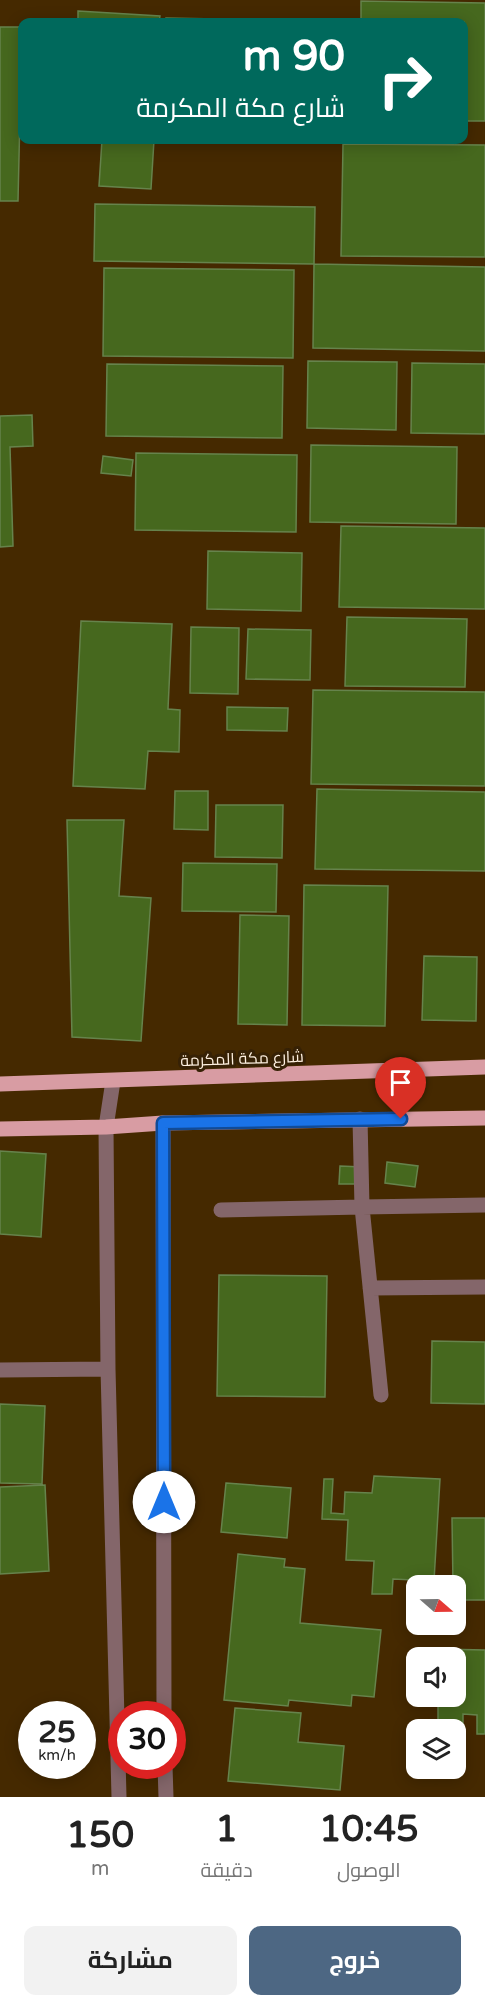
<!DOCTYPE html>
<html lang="ar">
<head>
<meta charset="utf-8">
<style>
	:root { --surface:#fff; --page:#f2f2f2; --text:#222; --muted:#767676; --accent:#4d6783 }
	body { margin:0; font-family:"Varela Round",Cairo,sans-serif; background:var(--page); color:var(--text); direction:rtl; height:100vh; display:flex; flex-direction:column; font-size:22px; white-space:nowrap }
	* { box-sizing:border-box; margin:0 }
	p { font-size:20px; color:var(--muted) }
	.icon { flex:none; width:33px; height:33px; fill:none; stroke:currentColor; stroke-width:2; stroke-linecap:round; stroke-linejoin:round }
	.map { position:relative; height:1797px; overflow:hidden; direction:ltr }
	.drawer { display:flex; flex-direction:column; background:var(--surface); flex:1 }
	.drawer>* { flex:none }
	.top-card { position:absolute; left:18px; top:18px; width:450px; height:126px; border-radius:12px; box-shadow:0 3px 15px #0003; direction:rtl; background:#00695c; color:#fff; overflow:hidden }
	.needle { width:39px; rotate:110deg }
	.controls { position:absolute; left:406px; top:1575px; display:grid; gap:12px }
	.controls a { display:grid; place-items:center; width:60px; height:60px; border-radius:12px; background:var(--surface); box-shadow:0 3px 15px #0003; font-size:30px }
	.speed { position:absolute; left:18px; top:1701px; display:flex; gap:12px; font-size:30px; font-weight:700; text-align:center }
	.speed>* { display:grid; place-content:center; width:78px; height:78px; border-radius:50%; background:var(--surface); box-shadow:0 3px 15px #0003; line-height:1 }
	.speed small { font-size:15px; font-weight:400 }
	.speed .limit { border:9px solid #d22; background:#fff; color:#111 }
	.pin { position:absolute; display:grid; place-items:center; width:51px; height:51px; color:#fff; margin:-62px -26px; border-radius:50% 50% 50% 0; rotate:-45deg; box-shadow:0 0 6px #0007 }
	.pin .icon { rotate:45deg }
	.me { position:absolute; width:66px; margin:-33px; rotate:0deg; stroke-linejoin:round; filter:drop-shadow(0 0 4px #0008) }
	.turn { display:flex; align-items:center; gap:21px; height:126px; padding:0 24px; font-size:27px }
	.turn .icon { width:78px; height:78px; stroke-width:2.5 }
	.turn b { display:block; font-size:42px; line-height:51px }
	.eta { display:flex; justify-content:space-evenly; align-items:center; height:102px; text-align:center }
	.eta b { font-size:36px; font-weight:700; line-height:42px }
	.primary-button { display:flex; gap:12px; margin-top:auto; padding:12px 24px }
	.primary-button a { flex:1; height:69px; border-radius:12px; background:var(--accent); color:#fff; font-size:24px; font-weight:700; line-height:69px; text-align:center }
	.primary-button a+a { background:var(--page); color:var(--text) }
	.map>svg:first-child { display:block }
	.building { fill:#46681e; stroke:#66834c; stroke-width:1.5 }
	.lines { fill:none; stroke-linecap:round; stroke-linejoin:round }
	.minor { stroke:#84666a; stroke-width:15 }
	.major { stroke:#d89ca3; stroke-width:15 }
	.route-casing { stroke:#114b97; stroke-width:15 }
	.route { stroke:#1a73e8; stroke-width:10 }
	.labels { text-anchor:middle; stroke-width:6; stroke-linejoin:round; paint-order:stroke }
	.street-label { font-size:16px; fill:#fdefdf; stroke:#362105 }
</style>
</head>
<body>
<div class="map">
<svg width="485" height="1797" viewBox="0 0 485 1797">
	<rect width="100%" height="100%" fill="#452900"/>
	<!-- building -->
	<path class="building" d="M 361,1 L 485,3 L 485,121 L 464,121 L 464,22 L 361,22 Z
		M 78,11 L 160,16 L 159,22 L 78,22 Z
		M 166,18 L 217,19 L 217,22 L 166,22 Z
		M 0,27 L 22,27 L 18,201 L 0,201 Z
		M 102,140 L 154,140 L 151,189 L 99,186 Z
		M 343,144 L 485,145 L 485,257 L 341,256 Z
		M 95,204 L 315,207 L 314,264 L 94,261 Z
		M 314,264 L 485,267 L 485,351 L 313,348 Z
		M 104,268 L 294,270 L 293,358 L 103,356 Z
		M 308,361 L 397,362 L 396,430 L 307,428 Z
		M 412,363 L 485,364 L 485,434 L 411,433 Z
		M 107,364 L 283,366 L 282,438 L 106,436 Z
		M 32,415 L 33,446 L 10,447 L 13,546 L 0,547 L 0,416 Z
		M 311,445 L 457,447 L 456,524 L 310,522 Z
		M 136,453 L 297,455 L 296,532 L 135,530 Z
		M 103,456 L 133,460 L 131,476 L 101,473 Z
		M 341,526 L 485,528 L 485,609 L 339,607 Z
		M 208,551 L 302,553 L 301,611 L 207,609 Z
		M 347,617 L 467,619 L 465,687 L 345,686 Z
		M 81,621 L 172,624 L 168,709 L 180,710 L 179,752 L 148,751 L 145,789 L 73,786 Z
		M 191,627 L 239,628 L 238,694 L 190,693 Z
		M 248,629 L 311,630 L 310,680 L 246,679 Z
		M 313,690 L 485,692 L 485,786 L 311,784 Z
		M 227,707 L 288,708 L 287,731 L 227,730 Z
		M 317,789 L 485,792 L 485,871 L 315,869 Z
		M 175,791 L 208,791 L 208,830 L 174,829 Z
		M 216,805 L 283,805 L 282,858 L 215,857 Z
		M 67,820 L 124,820 L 119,896 L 151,898 L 141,1041 L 72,1037 Z
		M 183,863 L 277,864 L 276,912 L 182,911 Z
		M 304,885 L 388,886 L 385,1026 L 302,1025 Z
		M 240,915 L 289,916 L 287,1025 L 238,1024 Z
		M 424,956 L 477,957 L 476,1021 L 422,1020 Z
		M 0,1151 L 46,1154 L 41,1237 L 0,1234 Z
		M 387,1162 L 418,1166 L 415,1187 L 385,1183 Z
		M 340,1166 L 362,1167 L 361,1184 L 339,1184 Z
		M 219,1275 L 327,1276 L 325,1397 L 217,1396 Z
		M 432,1341 L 485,1342 L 485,1404 L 431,1403 Z
		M 0,1404 L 45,1406 L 42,1484 L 0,1483 Z
		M 374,1476 L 440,1479 L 434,1581 L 393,1579 L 392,1594 L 372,1594 L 374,1561 L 346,1560 L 348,1520 L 322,1519 L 324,1479 L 333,1479 L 331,1513 L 344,1514 L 345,1492 L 372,1493 Z
		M 226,1483 L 291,1488 L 287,1538 L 221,1532 Z
		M 45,1485 L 49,1571 L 0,1574 L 0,1487 Z
		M 452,1518 L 485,1518 L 485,1600 L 456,1600 L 456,1586 L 453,1586 Z
		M 238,1554 L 285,1559 L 284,1567 L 305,1569 L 300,1623 L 381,1630 L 374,1697 L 352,1695 L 351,1706 L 289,1700 L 288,1706 L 224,1700 Z
		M 439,1649 L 485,1650 L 485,1734 L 477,1734 L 477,1715 L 463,1714 L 463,1735 L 456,1735 L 456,1730 L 438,1730 L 438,1696 L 456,1696 L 456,1658 L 439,1658 Z
		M 235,1708 L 301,1713 L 298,1742 L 344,1746 L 340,1790 L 228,1781 Z"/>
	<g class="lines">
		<!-- minor -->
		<path class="minor" d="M 113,1081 L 106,1127 L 108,1369 L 119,1797
			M 163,1123 L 164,1714
			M 221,1210 L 362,1207 L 360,1119
			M 370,1288 L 485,1287
			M 0,1370 L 108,1369
			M 381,1395 L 362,1207 L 485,1205
			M 165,1766 L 166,1797"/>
		<!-- major -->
		<path class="major" d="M 0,1084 L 485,1067
			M 0,1129 L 106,1127 L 163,1123 L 485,1118"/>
	</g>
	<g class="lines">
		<defs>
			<path id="route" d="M 164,1502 L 163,1123 L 401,1119"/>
		</defs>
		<!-- route casing -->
		<use href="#route" class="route-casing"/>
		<!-- route -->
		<use href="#route" class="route"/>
	</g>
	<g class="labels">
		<!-- street labels -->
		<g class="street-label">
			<text transform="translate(242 1058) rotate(-2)" y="6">شارع مكة المكرمة</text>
		</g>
	</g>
</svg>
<div class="controls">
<a><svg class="needle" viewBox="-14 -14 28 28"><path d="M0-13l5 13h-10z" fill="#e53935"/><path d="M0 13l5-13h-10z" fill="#767676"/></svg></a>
<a><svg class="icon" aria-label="sound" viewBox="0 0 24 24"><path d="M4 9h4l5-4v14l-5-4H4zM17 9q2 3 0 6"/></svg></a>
<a><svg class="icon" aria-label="layers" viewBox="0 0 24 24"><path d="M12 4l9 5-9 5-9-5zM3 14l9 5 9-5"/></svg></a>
</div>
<div class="speed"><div>25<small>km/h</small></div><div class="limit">30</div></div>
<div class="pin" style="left:401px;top:1119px;background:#d93025"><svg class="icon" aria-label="arrive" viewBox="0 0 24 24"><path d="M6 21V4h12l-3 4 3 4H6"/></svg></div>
<svg class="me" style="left:164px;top:1502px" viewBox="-20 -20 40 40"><circle r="19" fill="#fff"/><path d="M0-13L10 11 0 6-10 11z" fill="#1a73e8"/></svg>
<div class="top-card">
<div class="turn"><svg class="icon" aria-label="right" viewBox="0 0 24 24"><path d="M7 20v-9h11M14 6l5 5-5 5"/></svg><div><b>90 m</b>شارع مكة المكرمة</div></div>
</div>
</div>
<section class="drawer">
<div class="eta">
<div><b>10:45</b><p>الوصول</p></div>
<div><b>1</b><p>دقيقة</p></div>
<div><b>150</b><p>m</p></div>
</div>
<div class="primary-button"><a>خروج</a><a>مشاركة</a></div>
</section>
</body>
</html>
